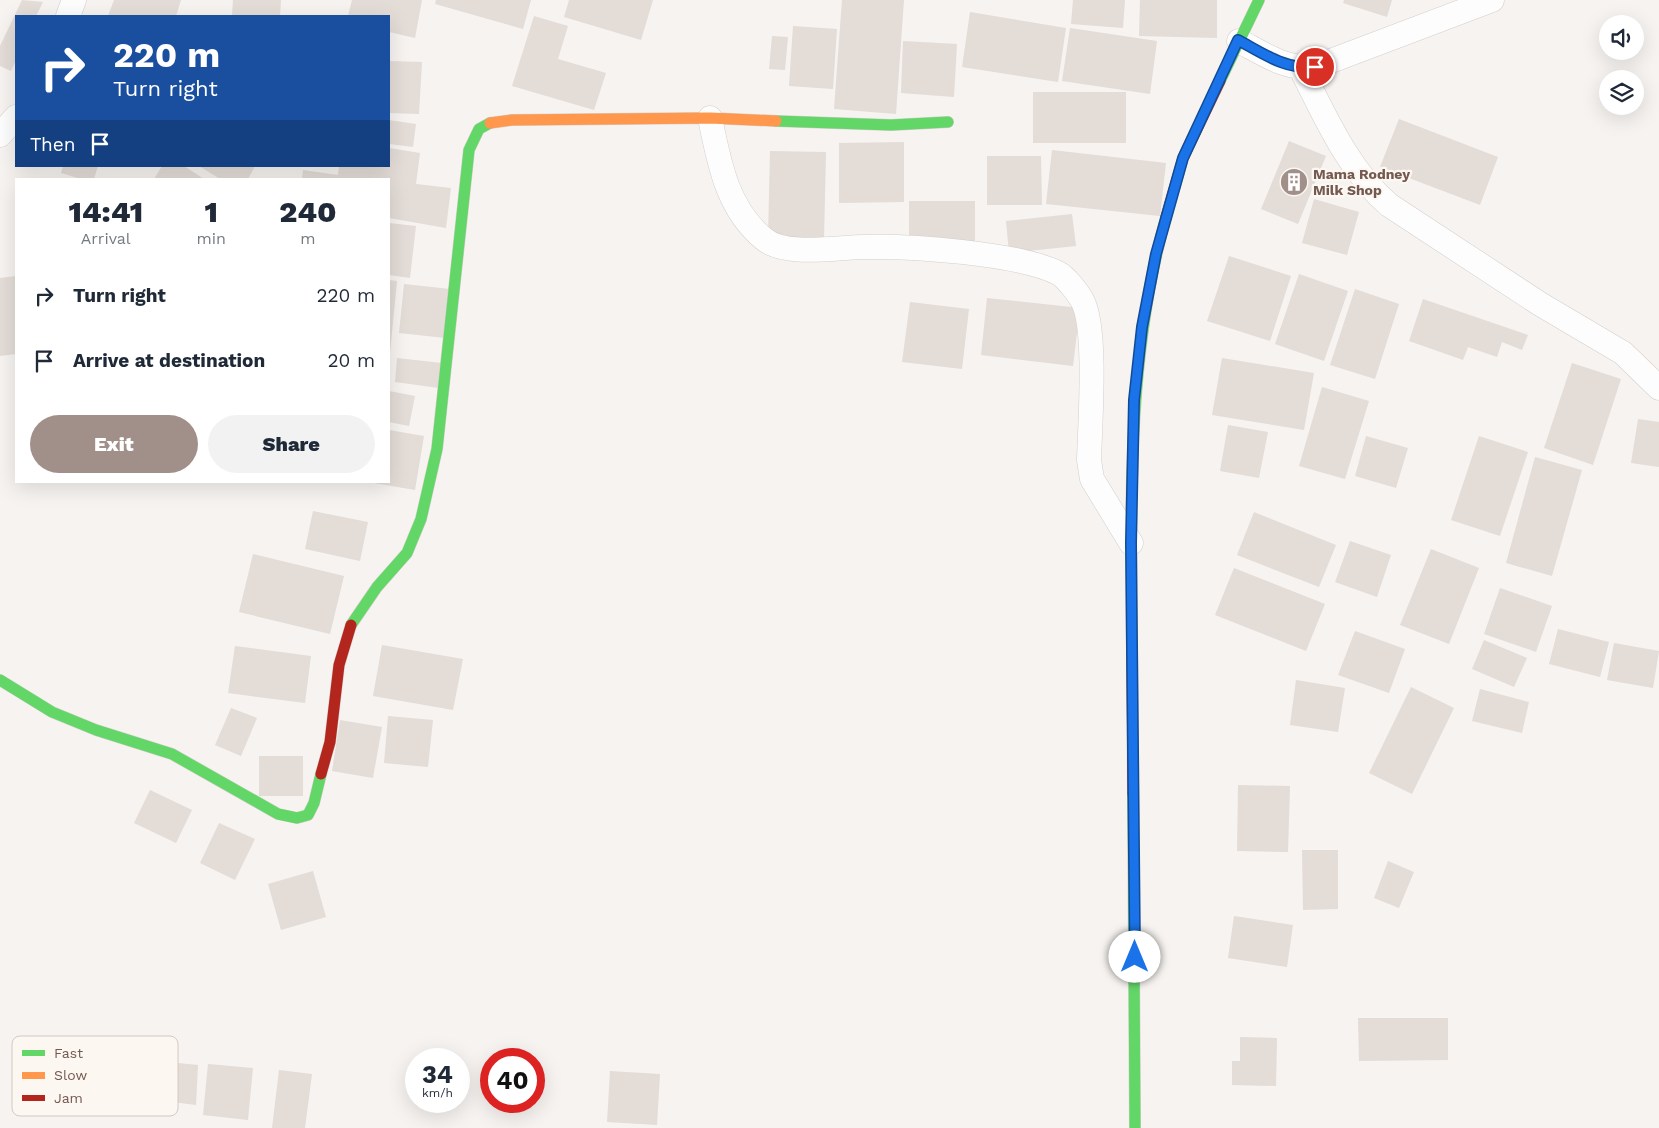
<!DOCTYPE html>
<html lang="en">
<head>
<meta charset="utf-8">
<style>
	:root { --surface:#fff; --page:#f2f2f3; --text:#1f2937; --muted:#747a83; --accent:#a18f89 }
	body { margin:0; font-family:"Work Sans",sans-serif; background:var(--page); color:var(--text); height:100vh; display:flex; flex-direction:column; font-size:19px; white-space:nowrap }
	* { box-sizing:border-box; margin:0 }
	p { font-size:16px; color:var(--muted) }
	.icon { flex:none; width:28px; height:28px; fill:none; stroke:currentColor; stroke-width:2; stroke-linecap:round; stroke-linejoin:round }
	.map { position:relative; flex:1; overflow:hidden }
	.details { position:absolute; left:15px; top:178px; width:375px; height:305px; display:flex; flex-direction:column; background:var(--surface); border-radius:0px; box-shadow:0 5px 20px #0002 }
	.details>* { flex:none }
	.banner { position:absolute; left:15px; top:15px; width:375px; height:152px; border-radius:0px; box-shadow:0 5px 20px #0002; background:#1a4fa0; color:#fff; overflow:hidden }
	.fabs { position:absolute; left:1599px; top:15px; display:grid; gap:10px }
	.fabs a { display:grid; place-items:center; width:45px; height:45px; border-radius:50%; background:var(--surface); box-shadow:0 5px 20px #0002; font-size:25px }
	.speed { position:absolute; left:405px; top:1048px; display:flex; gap:10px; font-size:25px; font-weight:700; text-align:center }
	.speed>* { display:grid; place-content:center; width:65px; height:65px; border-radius:50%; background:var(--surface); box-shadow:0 5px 20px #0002; line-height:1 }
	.speed small { font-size:12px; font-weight:400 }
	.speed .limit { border:8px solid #d22; background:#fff; color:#111 }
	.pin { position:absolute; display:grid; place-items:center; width:42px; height:42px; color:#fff; margin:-21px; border:2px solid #fff; border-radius:50%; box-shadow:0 1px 5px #0007 }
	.me { position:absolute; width:55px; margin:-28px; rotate:0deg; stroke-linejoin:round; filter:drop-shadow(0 0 4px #0008) }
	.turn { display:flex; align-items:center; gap:18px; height:105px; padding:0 15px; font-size:22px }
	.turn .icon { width:65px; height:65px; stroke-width:2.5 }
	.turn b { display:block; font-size:35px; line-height:42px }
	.then { display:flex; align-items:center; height:48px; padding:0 15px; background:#0003; gap:10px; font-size:19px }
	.eta { display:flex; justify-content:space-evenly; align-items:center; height:85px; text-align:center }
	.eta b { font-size:30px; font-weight:800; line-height:35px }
	.button { display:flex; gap:10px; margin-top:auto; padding:10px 15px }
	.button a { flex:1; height:58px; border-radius:30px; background:var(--accent); color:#fff; font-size:20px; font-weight:800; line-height:58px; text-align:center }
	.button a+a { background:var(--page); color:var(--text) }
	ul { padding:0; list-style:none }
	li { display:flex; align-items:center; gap:15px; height:65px; padding:0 15px }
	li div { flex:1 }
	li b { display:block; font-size:19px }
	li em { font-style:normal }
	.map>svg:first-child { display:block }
	.building { fill:#e3dcd7 }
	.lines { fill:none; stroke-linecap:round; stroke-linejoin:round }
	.street-casing { stroke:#d4ceca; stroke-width:25 }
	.fast-casing { stroke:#d6cfcb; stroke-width:12 }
	.slow-casing { stroke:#d6cfcb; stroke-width:12 }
	.jam-casing { stroke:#d6cfcb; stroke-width:12 }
	.street { stroke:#fefdfd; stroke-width:24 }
	.fast { stroke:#63d668; stroke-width:11 }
	.slow { stroke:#ff974d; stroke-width:11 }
	.jam { stroke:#b3261e; stroke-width:11 }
	.route-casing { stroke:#114b97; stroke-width:12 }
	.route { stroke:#1a73e8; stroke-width:9 }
	.labels { text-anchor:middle; stroke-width:4.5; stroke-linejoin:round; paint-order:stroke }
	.poi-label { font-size:14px; font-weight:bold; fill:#735951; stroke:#fdf7f2; text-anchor:start }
	.key { fill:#fdf7f2; stroke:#d4c8c2; stroke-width:1 }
	.key-label { font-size:14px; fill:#735951 }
</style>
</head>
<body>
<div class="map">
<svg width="1659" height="1128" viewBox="0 0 1659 1128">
	<rect width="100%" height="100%" fill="#f6f3f0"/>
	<!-- building -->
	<path class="building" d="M 22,0 L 43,2 L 36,16 L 16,16 L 16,60 L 11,71 L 0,66 L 0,46 Z
		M 114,0 L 181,0 L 176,16 L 108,16 Z
		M 233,0 L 281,0 L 280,16 L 232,16 Z
		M 352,0 L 422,0 L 415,38 L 389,32 L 389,16 L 348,16 Z
		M 436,0 L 531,0 L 523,29 L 435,4 Z
		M 569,0 L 653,0 L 641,40 L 564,17 Z
		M 842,0 L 904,0 L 896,114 L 834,109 Z
		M 1073,0 L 1125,0 L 1123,28 L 1071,24 Z
		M 1140,0 L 1217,0 L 1217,38 L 1139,36 Z
		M 1344,0 L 1392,0 L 1387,17 L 1343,3 Z
		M 970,12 L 1066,28 L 1058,82 L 962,67 Z
		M 534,16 L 568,26 L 558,59 L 606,73 L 594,110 L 512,86 Z
		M 793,26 L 837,29 L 833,89 L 789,86 Z
		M 1070,28 L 1157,41 L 1150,94 L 1062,81 Z
		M 772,36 L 788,37 L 785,70 L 769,69 Z
		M 903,41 L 957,44 L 954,97 L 901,93 Z
		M 389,61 L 422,62 L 419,114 L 389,113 Z
		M 1033,92 L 1126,92 L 1126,143 L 1033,143 Z
		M 1399,119 L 1498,157 L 1480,205 L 1380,167 Z
		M 389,120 L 416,124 L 413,147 L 389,144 Z
		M 1289,141 L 1326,156 L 1298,224 L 1261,209 Z
		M 904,142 L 904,202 L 839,203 L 839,143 Z
		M 389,148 L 420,153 L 416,184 L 451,188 L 446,228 L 389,218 L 389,179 L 302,179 L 303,170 L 338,175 L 339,166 L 389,166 Z
		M 1052,150 L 1166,163 L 1160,216 L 1046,204 Z
		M 770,151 L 826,152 L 824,239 L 768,238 Z
		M 987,156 L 1041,156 L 1042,205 L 987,205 Z
		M 63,166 L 98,166 L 94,179 L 81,179 L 61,173 Z
		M 162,166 L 184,166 L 204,179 L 154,179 Z
		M 199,166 L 255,166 L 248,179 L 220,179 Z
		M 1314,199 L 1359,212 L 1347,255 L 1302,243 Z
		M 909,201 L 975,201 L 975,246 L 909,246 Z
		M 1072,214 L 1076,246 L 1009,253 L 1006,221 Z
		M 389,223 L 416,226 L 410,278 L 389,275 Z
		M 1229,256 L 1291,276 L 1270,341 L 1207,321 Z
		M 1299,274 L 1348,291 L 1324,361 L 1275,344 Z
		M 16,276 L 16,354 L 0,356 L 0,278 Z
		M 389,280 L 397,281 L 390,353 L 389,353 Z
		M 404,284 L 450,289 L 445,338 L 399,333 Z
		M 1355,289 L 1399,304 L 1375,379 L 1330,365 Z
		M 987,298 L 1080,308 L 1073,366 L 981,355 Z
		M 1423,299 L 1528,335 L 1522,350 L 1502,342 L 1497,357 L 1468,347 L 1463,360 L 1409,341 Z
		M 910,302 L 969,309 L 962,369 L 902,362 Z
		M 397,358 L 442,363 L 439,388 L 395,382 Z
		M 1222,358 L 1314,373 L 1304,430 L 1212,415 Z
		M 1572,363 L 1621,379 L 1593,465 L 1544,448 Z
		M 1322,387 L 1369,401 L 1345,479 L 1299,466 Z
		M 389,391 L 415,396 L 409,426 L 389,422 Z
		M 1638,419 L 1659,422 L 1659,467 L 1631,463 Z
		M 1228,425 L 1268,432 L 1259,478 L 1220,471 Z
		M 389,430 L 424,436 L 415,490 L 368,482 L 389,481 Z
		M 1366,436 L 1408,448 L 1396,488 L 1355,476 Z
		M 1479,436 L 1528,452 L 1500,536 L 1451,520 Z
		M 1535,457 L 1582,470 L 1552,576 L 1506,563 Z
		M 313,511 L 368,522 L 360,561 L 305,549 Z
		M 1254,512 L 1336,545 L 1319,587 L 1237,555 Z
		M 1350,541 L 1391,555 L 1377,597 L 1335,582 Z
		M 1431,549 L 1479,568 L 1449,644 L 1400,625 Z
		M 253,554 L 344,576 L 330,634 L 239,612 Z
		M 1234,568 L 1325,604 L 1306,651 L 1215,615 Z
		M 1500,588 L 1552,606 L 1536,652 L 1484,634 Z
		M 1558,629 L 1609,642 L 1600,677 L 1549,664 Z
		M 1355,631 L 1405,649 L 1389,693 L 1338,675 Z
		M 1484,640 L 1527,658 L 1514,687 L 1472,669 Z
		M 1614,643 L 1659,651 L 1653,688 L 1607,680 Z
		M 382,645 L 463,659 L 453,710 L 373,696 Z
		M 235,646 L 311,656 L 305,703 L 228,693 Z
		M 1296,680 L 1345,688 L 1338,732 L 1290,725 Z
		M 1411,687 L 1454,708 L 1412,794 L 1369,773 Z
		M 1480,689 L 1529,702 L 1522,733 L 1472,721 Z
		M 231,708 L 257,718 L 241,756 L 215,745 Z
		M 388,716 L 433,720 L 428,767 L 384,763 Z
		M 340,720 L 382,727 L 373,778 L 332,771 Z
		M 259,756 L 303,756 L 303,796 L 259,796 Z
		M 1238,785 L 1290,786 L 1288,852 L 1237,851 Z
		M 150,790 L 192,810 L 176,843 L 134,823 Z
		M 219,823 L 255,839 L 235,880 L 200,863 Z
		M 1302,850 L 1338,850 L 1338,909 L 1303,910 Z
		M 1388,861 L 1414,872 L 1399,908 L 1374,898 Z
		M 313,871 L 326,917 L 281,930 L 268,884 Z
		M 1234,916 L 1293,925 L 1287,967 L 1228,958 Z
		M 1358,1018 L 1448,1018 L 1448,1060 L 1359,1061 Z
		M 1240,1037 L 1277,1038 L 1276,1086 L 1232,1085 L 1232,1061 L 1240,1061 Z
		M 117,1057 L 198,1065 L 196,1105 L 117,1095 Z
		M 208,1064 L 253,1068 L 248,1120 L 203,1115 Z
		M 279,1070 L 312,1074 L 305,1128 L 272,1128 Z
		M 610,1071 L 660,1074 L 657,1125 L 607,1122 Z"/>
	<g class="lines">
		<defs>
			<path id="street" d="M 68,16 L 74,0
				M 1239,41 C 1264,54 1286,70 1315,67 L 1492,0
				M 1301,69 C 1325,116 1348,170 1389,205 L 1540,304 L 1623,353 L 1659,388
				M 710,118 C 719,162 727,209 764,239 C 785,257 838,247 864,247 C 912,246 1017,253 1058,273 C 1066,277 1079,294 1083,302 C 1097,331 1090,424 1089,460 L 1092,479 L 1131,543
				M 0,135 L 16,117"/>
			<path id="fast" d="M 1220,81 L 1259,0
				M 776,121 L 891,125 L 948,122
				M 351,625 L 377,587 L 407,553 L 421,519 L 437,449 L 469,150 L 479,129 L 490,123
				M 1132,652 C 1131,505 1126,360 1166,217
				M 0,680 L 52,712 L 96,730 L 172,754 L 278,814 L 297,818 L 308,815 L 314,803 L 321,774
				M 1133,794 L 1135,1128"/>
			<path id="slow" d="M 490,123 L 512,120 L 710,118 L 776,121"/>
			<path id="jam" d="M 1166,217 L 1183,158 L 1220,81
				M 1132,652 L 1133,794
				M 321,774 L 330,742 L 339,665 L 351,625"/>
		</defs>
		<!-- street casing -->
		<use href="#street" class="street-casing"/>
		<!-- fast casing -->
		<use href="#fast" class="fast-casing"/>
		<!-- slow casing -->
		<use href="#slow" class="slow-casing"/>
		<!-- jam casing -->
		<use href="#jam" class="jam-casing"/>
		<!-- street -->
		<use href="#street" class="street"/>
		<!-- fast -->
		<use href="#fast" class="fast"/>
		<!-- slow -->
		<use href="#slow" class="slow"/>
		<!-- jam -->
		<use href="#jam" class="jam"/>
	</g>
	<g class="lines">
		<defs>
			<path id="route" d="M 1135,957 L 1131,543 L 1134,400 L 1142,327 L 1156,254 L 1183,158 L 1238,40 C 1264,54 1286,70 1315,67"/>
		</defs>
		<!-- route casing -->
		<use href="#route" class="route-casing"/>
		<!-- route -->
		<use href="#route" class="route"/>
	</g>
	<!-- icons -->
	<defs>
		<symbol id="building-disc" viewBox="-11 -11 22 22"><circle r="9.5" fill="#a18f89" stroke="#fdf7f2"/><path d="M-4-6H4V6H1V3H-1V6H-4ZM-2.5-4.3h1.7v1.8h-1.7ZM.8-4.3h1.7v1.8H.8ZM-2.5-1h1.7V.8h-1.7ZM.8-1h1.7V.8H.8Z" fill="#fff"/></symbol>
	</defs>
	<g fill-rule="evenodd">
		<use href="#building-disc" x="1278" y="166" width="32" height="32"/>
	</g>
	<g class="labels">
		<!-- poi labels -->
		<g class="poi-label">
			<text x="1313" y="179">Mama Rodney<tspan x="1313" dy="16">Milk Shop</tspan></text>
		</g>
	</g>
	<!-- legend -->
	<rect x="12" y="1036" width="166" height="80" rx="8" class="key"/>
	<rect x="22" y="1050" width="23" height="6" fill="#63d668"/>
	<rect x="22" y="1072" width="23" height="7" fill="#ff974d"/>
	<rect x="22" y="1095" width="23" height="6" fill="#b3261e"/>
	<g class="key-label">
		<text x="54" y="1058">Fast</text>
		<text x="54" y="1080">Slow</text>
		<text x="54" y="1103">Jam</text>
	</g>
</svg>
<div class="fabs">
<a><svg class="icon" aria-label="sound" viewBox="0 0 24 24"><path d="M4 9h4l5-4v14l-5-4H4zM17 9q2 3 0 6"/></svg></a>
<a><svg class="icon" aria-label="layers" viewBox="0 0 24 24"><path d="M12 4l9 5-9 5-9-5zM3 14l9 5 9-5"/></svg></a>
</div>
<div class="speed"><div>34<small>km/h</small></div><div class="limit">40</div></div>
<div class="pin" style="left:1315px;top:67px;background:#d93025"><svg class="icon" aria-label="arrive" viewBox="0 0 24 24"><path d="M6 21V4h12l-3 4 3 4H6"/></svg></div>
<svg class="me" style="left:1135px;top:957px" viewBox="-20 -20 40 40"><circle r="19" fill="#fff"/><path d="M0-13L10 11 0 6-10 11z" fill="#1a73e8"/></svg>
<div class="banner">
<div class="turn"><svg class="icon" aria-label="right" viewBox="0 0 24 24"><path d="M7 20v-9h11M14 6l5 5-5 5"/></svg><div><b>220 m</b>Turn right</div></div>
<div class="then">Then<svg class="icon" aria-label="arrive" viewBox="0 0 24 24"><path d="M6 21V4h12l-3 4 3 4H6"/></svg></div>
</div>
<section class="details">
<div class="eta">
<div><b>14:41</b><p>Arrival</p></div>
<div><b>1</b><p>min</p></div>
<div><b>240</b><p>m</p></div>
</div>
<ul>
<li><svg class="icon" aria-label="right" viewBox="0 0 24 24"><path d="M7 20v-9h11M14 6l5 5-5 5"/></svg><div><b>Turn right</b></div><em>220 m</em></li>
<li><svg class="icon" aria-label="arrive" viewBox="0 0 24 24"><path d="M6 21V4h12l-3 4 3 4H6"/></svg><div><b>Arrive at destination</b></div><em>20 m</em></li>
</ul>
<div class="button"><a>Exit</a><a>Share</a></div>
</section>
</div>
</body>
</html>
